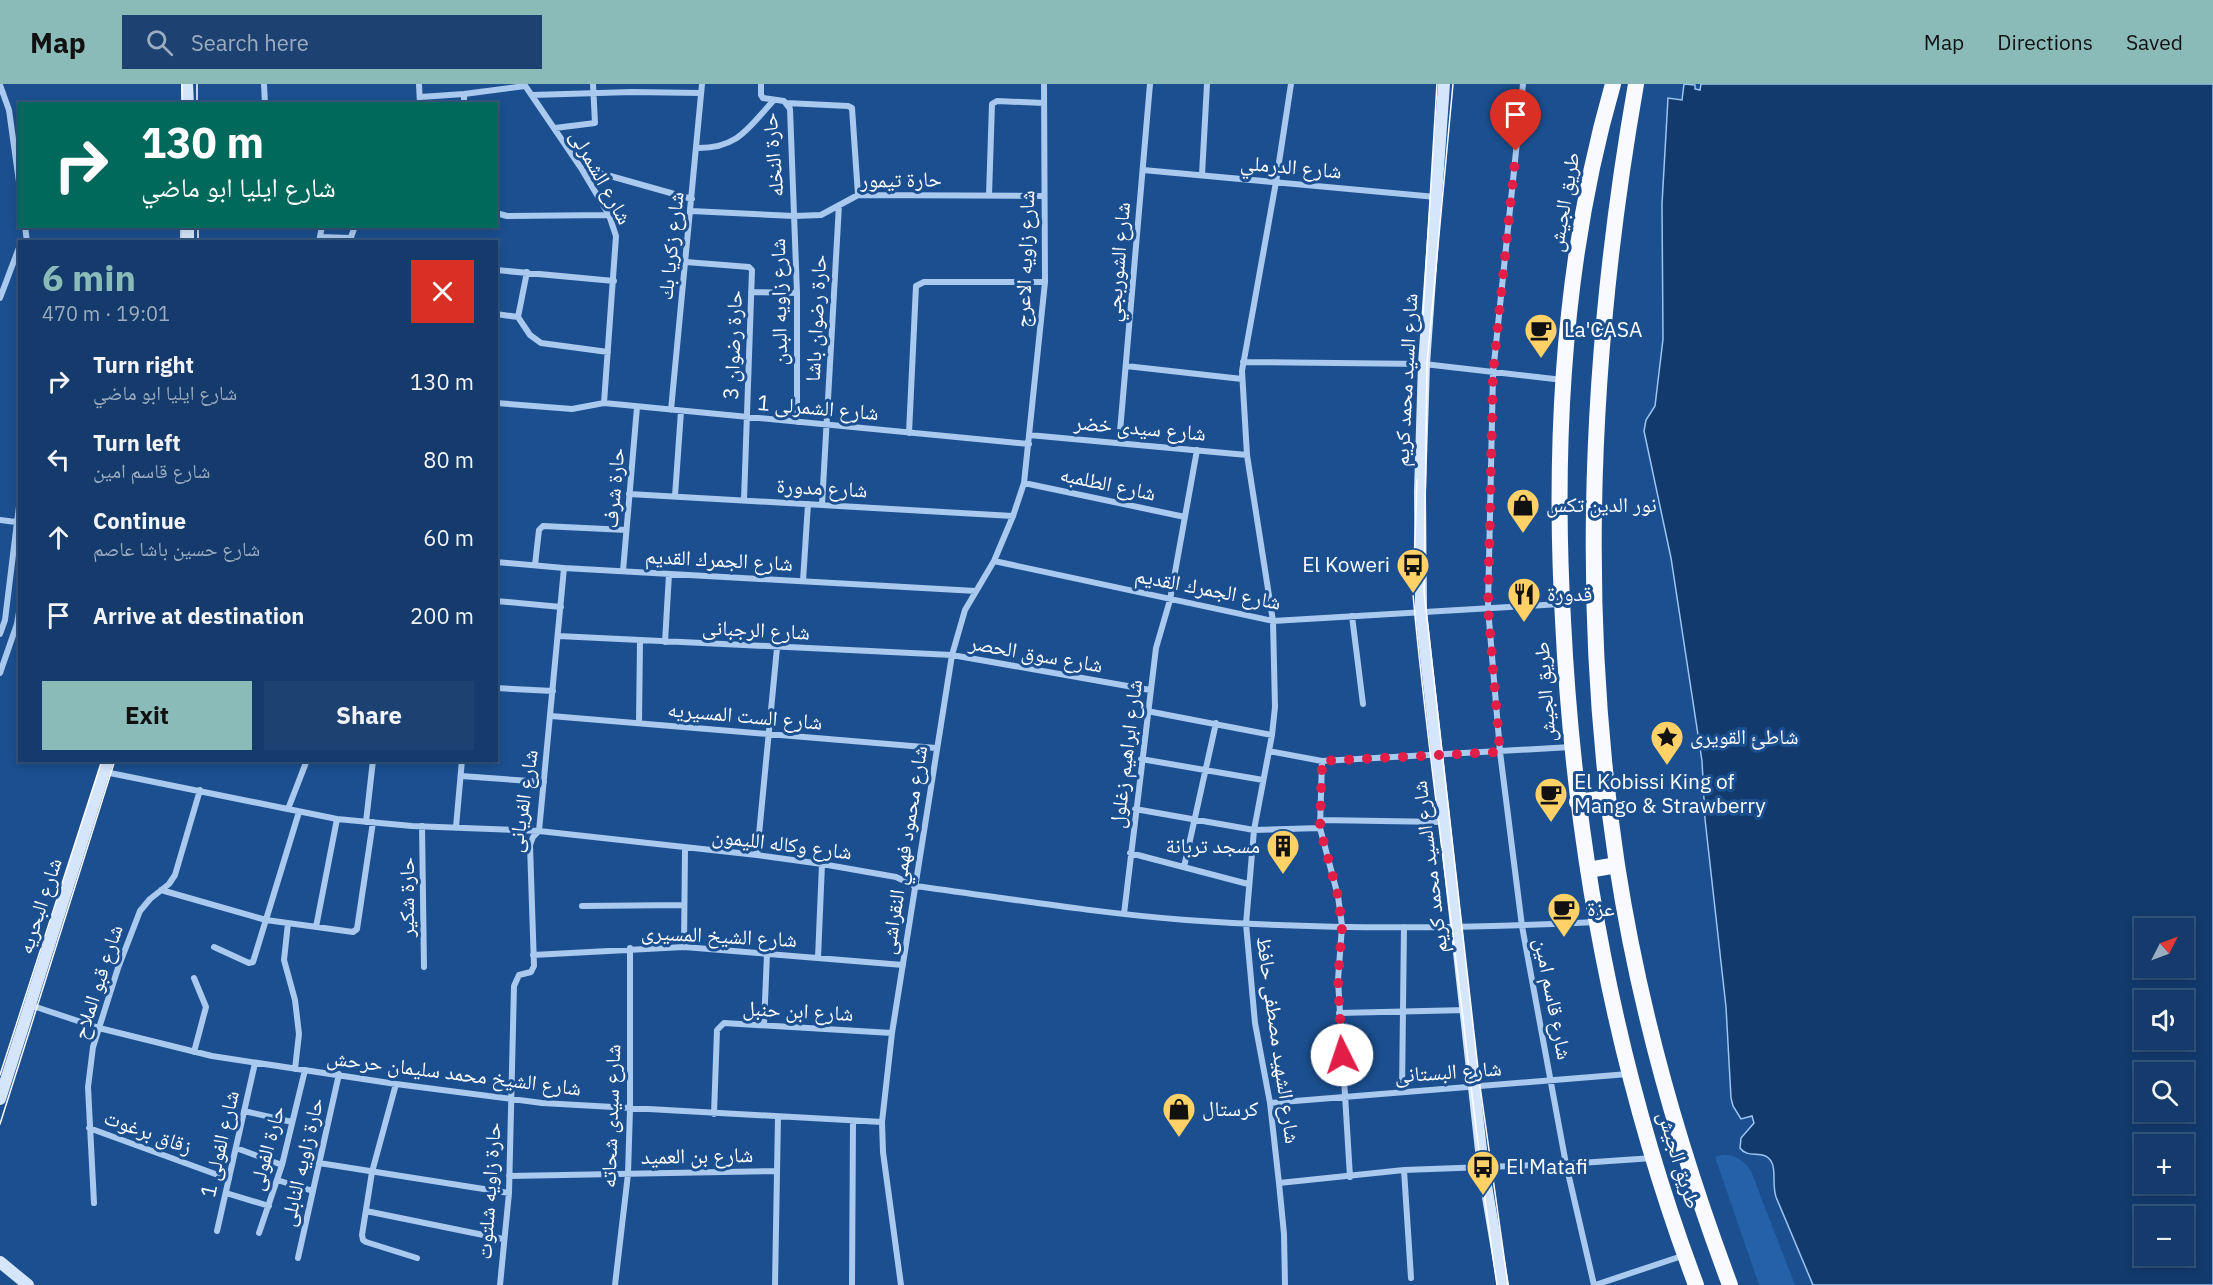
<!DOCTYPE html>
<html lang="en">
<head>
<meta charset="utf-8">
<style>
	:root { --surface:#143b6b; --page:#1d4271; --text:#f1f3f6; --muted:#9dadc1; --line:#33557e; --accent:#8bbbb9 }
	body { margin:0; font-family:"IBM Plex Sans","Noto Naskh Arabic",sans-serif; background:var(--page); color:var(--text); height:100vh; display:flex; flex-direction:column; font-size:22px; white-space:nowrap }
	* { box-sizing:border-box; margin:0 }
	p { font-size:20px; color:var(--muted) }
	.icon { flex:none; width:33px; height:33px; fill:none; stroke:currentColor; stroke-width:2; stroke-linecap:round; stroke-linejoin:round }
	.map { position:relative; flex:1; overflow:hidden }
	.panel { position:absolute; left:18px; top:156px; width:480px; height:522px; display:flex; flex-direction:column; background:var(--surface); border-radius:0px; box-shadow:0 3px 9px #0003,0 0 0 2px var(--line) }
	.panel>* { flex:none }
	.guide { position:absolute; left:18px; top:18px; width:480px; height:126px; border-radius:0px; box-shadow:0 3px 9px #0003,0 0 0 2px var(--line); background:#00695c; color:#fff; overflow:hidden }
	.needle { width:39px; rotate:48deg }
	.buttons { position:absolute; left:2134px; top:834px; display:grid; gap:12px }
	.buttons a { display:grid; place-items:center; width:60px; height:60px; border-radius:0px; background:var(--surface); box-shadow:0 3px 9px #0003,0 0 0 2px var(--line); font-size:30px }
	.pin { position:absolute; display:grid; place-items:center; width:51px; height:51px; color:#fff; margin:-62px -26px; border-radius:50% 50% 50% 0; rotate:-45deg; box-shadow:0 0 6px #0007 }
	.pin .icon { rotate:45deg }
	.me { position:absolute; width:66px; margin:-33px; rotate:356deg; stroke-linejoin:round; filter:drop-shadow(0 0 4px #0008) }
	.turn { display:flex; align-items:center; gap:21px; height:126px; padding:0 24px; font-size:27px }
	.turn .icon { width:78px; height:78px; stroke-width:2.5 }
	.turn b { display:block; font-size:42px; line-height:51px }
	.round { display:grid; place-items:center; flex:none; width:63px; height:63px; border-radius:0px; background:var(--page) }
	.head { display:flex; align-items:center; justify-content:space-between; height:102px; padding:0 24px }
	h1 { font-size:36px; font-weight:800; line-height:45px; color:var(--accent) }
	.button { display:flex; gap:12px; margin-top:auto; padding:12px 24px }
	.button a { flex:1; height:69px; border-radius:0px; background:var(--accent); color:#111; font-size:24px; font-weight:800; line-height:69px; text-align:center }
	.button a+a { background:var(--page); color:var(--text) }
	ul { padding:0; list-style:none }
	li { display:flex; align-items:center; gap:18px; height:78px; padding:0 24px }
	li div { flex:1 }
	li b { display:block; font-size:22px }
	li em { font-style:normal }
	header { display:flex; align-items:center; gap:36px; box-sizing:border-box; height:84px; padding:0 30px; background:var(--accent); color:#111 }
	header strong { font-size:28px }
	nav { display:flex; gap:33px; margin-inline-start:auto; font-size:21px }
	.search { width:420px; height:54px; background:var(--page); display:flex; align-items:center; gap:15px; box-sizing:border-box; padding:0 21px; border-radius:0px; color:var(--muted); font-size:22px }
	.map>svg:first-child { display:block }
	.green { fill:#2461a8 }
	.water { fill:#123a6d; stroke:#9cc4f0; stroke-width:1.5; fill-rule:evenodd }
	.lines { fill:none; stroke-linecap:round; stroke-linejoin:round }
	.minor { stroke:#a9c9ee; stroke-width:6 }
	.secondary { stroke:#d6e6fa; stroke-width:12 }
	.trunk { stroke:#f8faff; stroke-width:16 }
	.tram { stroke:#fff; stroke-width:1.5 }
	.route { stroke:#e11d48; stroke-width:10; stroke-dasharray:0 18 }
	.labels { text-anchor:middle; stroke-width:6; stroke-linejoin:round; paint-order:stroke }
	.street-label { font-size:21px; fill:#fff; stroke:#1b4f8f }
	.poi-label { font-size:21px; fill:#fff; stroke:#1b4f8f; text-anchor:start }
</style>
</head>
<body>
<header>
<strong>Map</strong>
<div class="search"><svg class="icon" aria-label="search" viewBox="0 0 24 24"><circle cx="10" cy="10" r="6"/><path d="M15 15l6 6"/></svg>Search here</div>
<nav><a>Map</a><a>Directions</a><a>Saved</a></nav>
</header>
<div class="map">
<svg width="2213" height="1201" viewBox="0 0 2213 1201">
	<rect width="100%" height="100%" fill="#1b4f8f"/>
	<!-- green -->
	<path class="green" d="M 1722,1071 C 1735,1070 1744,1076 1751,1087 L 1795,1201 L 1759,1201 L 1715,1073 Z"/>
	<!-- water -->
	<path class="water" d="M 1684,0 L 1695,1 L 1695,5 L 1700,6 L 1701,0 L 2213,0 L 2213,1201 L 1813,1201 L 1776,1113 C 1772,1101 1776,1087 1772,1079 C 1765,1064 1748,1076 1740,1064 L 1741,1054 L 1754,1039 L 1752,1032 L 1741,1035 L 1733,1022 L 1731,1014 L 1726,923 L 1705,735 L 1702,677 L 1671,474 L 1644,347 L 1646,336 L 1655,322 L 1663,255 L 1662,120 L 1668,14 L 1682,16 ZM 2145,844 L 2184,844 L 2184,884 L 2145,884 ZM 2145,916 L 2184,916 L 2184,956 L 2145,956 ZM 2145,988 L 2184,988 L 2184,1028 L 2145,1028 ZM 2145,1060 L 2184,1060 L 2184,1100 L 2145,1100 ZM 2145,1132 L 2184,1132 L 2184,1172 L 2145,1172 Z"/>
	<g class="lines">
		<!-- minor -->
		<path class="minor" d="M 264,0 L 265,20
			M 419,0 L 420,20
			M 524,0 L 581,84 L 609,131 L 616,152 L 604,319
			M 761,0 L 761,11 L 763,14 L 784,17 L 790,25 L 797,209 L 797,338
			M 1523,0 L 1493,289 L 1488,524 L 1500,668 L 1522,842 L 1566,1080 L 1594,1201
			M 0,1 L 9,26 L 20,105
			M 464,10 L 464,20
			M 532,11 L 632,8 L 701,9
			M 420,13 L 464,10 L 525,2
			M 786,19 L 848,22 L 852,24 L 858,111
			M 555,44 L 595,39 L 593,0
			M 696,64 C 738,65 748,44 774,16
			M 582,84 L 692,115
			M 1143,86 L 1436,113
			M 1202,91 L 1207,0
			M 989,111 L 992,20 L 997,17 L 1044,19
			M 691,127 L 794,132 L 821,131 L 858,111 L 1044,112
			M 496,129 L 507,132 L 609,131
			M 25,142 L 27,158
			M 320,153 L 351,154
			M 350,156 L 355,142
			M 319,158 L 322,142
			M 686,178 L 749,183 L 752,186 L 744,416
			M 496,186 L 614,197
			M 751,208 L 797,209
			M 0,214 L 20,161
			M 496,230 L 518,233 L 530,251 L 541,259 L 608,268
			M 518,233 L 527,188
			M 1243,278 L 1424,280 L 1563,296
			M 1126,282 L 1242,295
			M 496,319 L 572,325 L 604,319 L 1029,360
			M 671,326 L 702,0
			M 909,349 L 916,202 L 924,198 L 1045,198
			M 1029,351 L 1247,371
			M 1119,359 L 1150,0
			M 1024,399 L 1185,433
			M 629,410 L 1013,432
			M 675,412 L 681,327
			M 822,421 L 839,121
			M 0,436 L 16,438
			M 994,477 L 1273,537 L 1560,520
			M 496,478 L 564,484 L 976,507
			M 535,481 L 539,446 L 543,442 L 626,446
			M 623,487 L 637,323
			M 803,497 L 808,420
			M 496,517 L 561,523
			M 1352,532 L 1363,620
			M 0,550 L 5,536 L 20,414
			M 558,552 L 952,571 L 1150,606
			M 665,558 L 669,490
			M 0,589 L 17,540 L 20,522
			M 496,604 L 553,607
			M 1147,627 L 1272,651
			M 551,632 L 936,664
			M 639,639 L 640,557
			M 1269,667 L 1322,677 L 1571,663
			M 1141,675 L 1263,696
			M 1322,677 L 1320,744 L 1338,812 L 1342,842 L 1338,896 L 1350,1093
			M 105,688 L 337,735 L 412,742 L 539,747 L 757,771 L 822,780 L 896,793 L 915,802 C 1005,814 1096,829 1186,836 C 1323,846 1460,845 1596,838
			M 461,692 L 544,698
			M 288,725 L 307,676
			M 1135,725 L 1254,746 L 1320,744
			M 1320,736 L 1443,738
			M 366,738 L 373,676
			M 422,742 L 424,883
			M 456,743 L 462,676
			M 1130,769 L 1248,800
			M 757,771 L 777,564
			M 1184,783 L 1216,639
			M 161,806 L 266,836 L 353,848 L 357,845 L 373,738
			M 582,822 L 684,821
			M 1124,830 L 1156,564 L 1170,516 L 1197,366
			M 288,839 L 284,876 L 295,916 L 299,950 L 295,985
			M 316,843 L 337,735
			M 214,863 L 249,879 L 253,878 L 299,728
			M 684,863 L 685,765
			M 533,871 L 684,863 L 903,881
			M 818,874 L 822,780
			M 30,921 L 99,944 L 212,972 L 396,1000 L 542,1019 L 882,1038
			M 1339,929 L 1467,926
			M 764,941 L 767,870
			M 194,968 L 206,923 L 194,894
			M 396,1000 L 372,1088 L 362,1151 L 363,1156 L 366,1158 L 417,1174
			M 1402,1008 L 1404,843
			M 1270,1019 L 1628,990
			M 244,1027 L 292,1038
			M 714,1030 L 717,946 L 724,939 L 892,949
			M 89,1044 L 229,1095
			M 236,1064 L 282,1081
			M 319,1079 L 509,1109
			M 1404,1086 L 1411,1194
			M 509,1092 L 777,1087
			M 277,1096 L 313,1107
			M 1279,1099 L 1404,1086 L 1566,1080 L 1653,1074
			M 226,1109 L 269,1122
			M 94,1119 L 88,1003 L 93,963 L 118,884 L 140,827 L 150,815 L 169,800 L 175,791 L 200,706
			M 366,1127 L 503,1155
			M 217,1147 L 255,979
			M 259,1149 L 282,1081 L 305,986
			M 298,1174 L 339,990
			M 500,1201 L 509,1109 L 514,902 L 519,891 L 531,888 L 534,882 L 530,761 L 533,753 L 539,747 L 564,484
			M 615,1201 L 628,1090 L 630,1025 L 630,864
			M 775,1201 L 778,1033
			M 852,1201 L 853,1037
			M 901,1201 L 883,1068 L 882,1038 L 892,949 L 952,571 L 965,526 L 994,477 L 1013,432 L 1024,399 L 1045,198 L 1044,0
			M 1285,1201 L 1284,1150 L 1279,1099 L 1270,1019 L 1255,939 L 1246,840 L 1254,746 L 1272,651 L 1275,623 L 1273,537 L 1247,371 L 1242,287 L 1276,98 L 1291,0
			M 1595,1201 L 1685,1171"/>
		<!-- secondary -->
		<path class="secondary" d="M 187,0 L 188,20
			M 1444,0 L 1424,280 L 1420,408 L 1421,527 L 1483,1084 L 1503,1201
			M 188,142 L 188,158
			M 0,1015 L 108,676
			M 0,1178 L 28,1201"/>
		<!-- trunk -->
		<path class="trunk" d="M 1613,0 C 1563,173 1553,357 1563,536 C 1574,763 1616,988 1696,1201
			M 1636,0 C 1591,256 1578,523 1617,781 C 1639,924 1679,1065 1730,1201
			M 1577,718 L 1608,714
			M 1588,786 L 1617,781"/>
		<!-- tram -->
		<path class="tram" d="M 197,0 L 197,20
			M 1453,0 L 1427,280 L 1424,508 L 1480,1002 L 1508,1201
			M 182,20 L 182,0
			M 181,158 L 181,142
			M 198,158 L 198,142
			M 1423,231 L 1437,0
			M 1417,396 L 1413,510 L 1415,532 C 1428,664 1446,794 1462,926 C 1473,1018 1483,1109 1497,1201
			M 0,991 L 102,676
			M 0,1040 L 115,676"/>
	</g>
	<g class="lines">
		<!-- route -->
		<path class="route" d="M 1342,971 L 1338,896 L 1342,842 L 1338,812 L 1320,744 L 1322,677 L 1500,668 L 1488,524 L 1493,289 L 1516,67"/>
	</g>
	<!-- icons -->
	<defs>
		<symbol id="cafe-pin" viewBox="-11 -11 22 30"><path d="M0 17L-7.5 6A9.5 9.5 0 1 1 7.5 6Z" fill="#ffd166" stroke="#1b4f8f"/><path d="M-5.5-4.5H6V0H3Q3 3.5 0 3.5H-2.5Q-5.5 3.5-5.5 0ZM3-3.2v2h1.7v-2ZM-6 4.5H4V6H-6Z" fill="#111"/></symbol>
		<symbol id="shop-pin" viewBox="-11 -11 22 30"><path d="M0 17L-7.5 6A9.5 9.5 0 1 1 7.5 6Z" fill="#ffd166" stroke="#1b4f8f"/><path d="M-5-2.5h2.3a2.7 3.5 0 0 1 5.4 0H5L5.5 6h-11ZM-1.5-2.5h3a1.5 2.3 0 0 0-3 0Z" fill="#111"/></symbol>
		<symbol id="bus-pin" viewBox="-11 -11 22 30"><path d="M0 17L-7.5 6A9.5 9.5 0 1 1 7.5 6Z" fill="#ffd166" stroke="#1b4f8f"/><path d="M-5-6H5V4H4V6H2V4H-2V6H-4V4H-5ZM-3.5-4V0h7V-4ZM-3.5 1.2v1.5H-2V1.2ZM2 1.2v1.5H3.5V1.2Z" fill="#111"/></symbol>
		<symbol id="restaurant-pin" viewBox="-11 -11 22 30"><path d="M0 17L-7.5 6A9.5 9.5 0 1 1 7.5 6Z" fill="#ffd166" stroke="#1b4f8f"/><path d="M-5-6h1v4h1v-4h1v4h1v-4h1v5L-1.5 .5V6h-2V.5L-5-1ZM5-6V6H3V1.5H1.5Q1.5-4 5-6Z" fill="#111"/></symbol>
		<symbol id="sight-pin" viewBox="-11 -11 22 30"><path d="M0 17L-7.5 6A9.5 9.5 0 1 1 7.5 6Z" fill="#ffd166" stroke="#1b4f8f"/><path d="M0-6L1.8-2.2L6-1.7L2.9 1.2L3.7 5.4L0 3.3L-3.7 5.4L-2.9 1.2L-6-1.7L-1.8-2.2Z" fill="#111"/></symbol>
		<symbol id="building-pin" viewBox="-11 -11 22 30"><path d="M0 17L-7.5 6A9.5 9.5 0 1 1 7.5 6Z" fill="#ffd166" stroke="#1b4f8f"/><path d="M-4-6H4V6H1V3H-1V6H-4ZM-2.5-4.3h1.7v1.8h-1.7ZM.8-4.3h1.7v1.8H.8ZM-2.5-1h1.7V.8h-1.7ZM.8-1h1.7V.8H.8Z" fill="#111"/></symbol>
	</defs>
	<g fill-rule="evenodd">
		<use href="#cafe-pin" x="1522" y="227" width="38" height="52"/>
		<use href="#shop-pin" x="1504" y="402" width="38" height="52"/>
		<use href="#bus-pin" x="1394" y="462" width="38" height="52"/>
		<use href="#restaurant-pin" x="1505" y="491" width="38" height="52"/>
		<use href="#sight-pin" x="1648" y="634" width="38" height="52"/>
		<use href="#cafe-pin" x="1532" y="691" width="38" height="52"/>
		<use href="#building-pin" x="1264" y="743" width="38" height="52"/>
		<use href="#cafe-pin" x="1545" y="806" width="38" height="52"/>
		<use href="#shop-pin" x="1160" y="1006" width="38" height="52"/>
		<use href="#bus-pin" x="1464" y="1064" width="38" height="52"/>
	</g>
	<g class="labels">
		<!-- street labels -->
		<g class="street-label">
			<text transform="translate(773 71) rotate(-95)" y="7">حارة النخله</text>
			<text transform="translate(1291 83) rotate(5)" y="7">شارع الدرملي</text>
			<text transform="translate(601 93) rotate(61)" y="7">شارع الشمرلى</text>
			<text transform="translate(901 96) rotate(-1)" y="7">حارة تيمور</text>
			<text transform="translate(1564 118) rotate(-80)" y="7">طريق الجيش</text>
			<text transform="translate(671 162) rotate(-84)" y="7">شارع زكريا بك</text>
			<text transform="translate(1025 175) rotate(-88)" y="7">شارع زاويه الاعرج</text>
			<text transform="translate(1118 178) rotate(-85)" y="7">شارع الشوربجي</text>
			<text transform="translate(779 218) rotate(-91)" y="7">شارع زاويه البدن</text>
			<text transform="translate(816 234) rotate(-87)" y="7">حارة رضوان باشا</text>
			<text transform="translate(733 261) rotate(-88)" y="7">حارة رضوان 3</text>
			<text transform="translate(1406 296) rotate(-87)" y="7">شارع السيد محمد كريم</text>
			<text transform="translate(818 324) rotate(5)" y="7">شارع الشمرلى 1</text>
			<text transform="translate(1140 344) rotate(5)" y="7">شارع سيدى خضر</text>
			<text transform="translate(1108 400) rotate(12)" y="7">شارع الطلمبه</text>
			<text transform="translate(614 404) rotate(-85)" y="7">حارة شرف</text>
			<text transform="translate(822 404) rotate(3)" y="7">شارع مدورة</text>
			<text transform="translate(719 476) rotate(3)" y="7">شارع الجمرك القديم</text>
			<text transform="translate(1208 505) rotate(11)" y="7">شارع الجمرك القديم</text>
			<text transform="translate(756 546) rotate(3)" y="7">شارع الرجبانى</text>
			<text transform="translate(1036 570) rotate(10)" y="7">شارع سوق الحصر</text>
			<text transform="translate(1545 608) rotate(-94)" y="7">طريق الجيش</text>
			<text transform="translate(745 632) rotate(5)" y="7">شارع الست المسيريه</text>
			<text transform="translate(1126 670) rotate(-83)" y="7">شارع ابراهيم زغلول</text>
			<text transform="translate(523 717) rotate(-81)" y="7">شارع الفريانى</text>
			<text transform="translate(782 760) rotate(7)" y="7">شارع وكاله الليمون</text>
			<text transform="translate(904 766) rotate(-81)" y="7">شارع محمود فهمي النقراشى</text>
			<text transform="translate(1430 783) rotate(-97)" y="7">شارع السيد محمد كريم</text>
			<text transform="translate(407 813) rotate(-90)" y="7">حارة شكير</text>
			<text transform="translate(40 822) rotate(-72)" y="7">شارع البحريه</text>
			<text transform="translate(719 852) rotate(3)" y="7">شارع الشيخ المسيرى</text>
			<text transform="translate(98 898) rotate(-72)" y="7">شارع قبو الملاح</text>
			<text transform="translate(1553 915) rotate(79)" y="7">شارع قاسم امين</text>
			<text transform="translate(798 927) rotate(3)" y="7">شارع ابن حنبل</text>
			<text transform="translate(1278 956) rotate(82)" y="7">شارع الشهيد مصطفى حافظ</text>
			<text transform="translate(1448 988) rotate(-4)" y="7">شارع البستانى</text>
			<text transform="translate(454 989) rotate(7)" y="7">شارع الشيخ محمد سليمان حرحش</text>
			<text transform="translate(611 1032) rotate(-88)" y="7">شارع سيدى شحاته</text>
			<text transform="translate(148 1048) rotate(20)" y="7">زقاق برغوت</text>
			<text transform="translate(220 1060) rotate(-77)" y="7">شارع الفولى 1</text>
			<text transform="translate(267 1064) rotate(-75)" y="7">حارة الفولى</text>
			<text transform="translate(697 1072) rotate(-1)" y="7">شارع بن العميد</text>
			<text transform="translate(1679 1076) rotate(73)" y="7">طريق الجيش</text>
			<text transform="translate(302 1078) rotate(-77)" y="7">حارة زاويه النابلى</text>
			<text transform="translate(489 1107) rotate(-86)" y="7">حارة زاويه شلتوت</text>
		</g>
		<!-- poi labels -->
		<g class="poi-label">
			<text x="1564" y="253">La'CASA</text>
			<text x="1546" y="428">نور الدين تكس</text>
			<text x="1390" y="488" text-anchor="end">El Koweri</text>
			<text x="1547" y="517">قدورة</text>
			<text x="1690" y="660">شاطئ القويرى</text>
			<text x="1574" y="705">El Kobissi King of<tspan x="1574" dy="24">Mango &amp; Strawberry</tspan></text>
			<text x="1260" y="769" text-anchor="end">مسجد تربانة</text>
			<text x="1587" y="832">عزة</text>
			<text x="1202" y="1032">كرستال</text>
			<text x="1506" y="1090">El Matafi</text>
		</g>
	</g>
</svg>
<div class="buttons">
<a><svg class="needle" viewBox="-14 -14 28 28"><path d="M0-13l5 13h-10z" fill="#e53935"/><path d="M0 13l5-13h-10z" fill="#9dadc1"/></svg></a>
<a><svg class="icon" aria-label="sound" viewBox="0 0 24 24"><path d="M4 9h4l5-4v14l-5-4H4zM17 9q2 3 0 6"/></svg></a>
<a><svg class="icon" aria-label="search" viewBox="0 0 24 24"><circle cx="10" cy="10" r="6"/><path d="M15 15l6 6"/></svg></a>
<a>+</a>
<a>−</a>
</div>
<div class="pin" style="left:1516px;top:67px;background:#d93025"><svg class="icon" aria-label="arrive" viewBox="0 0 24 24"><path d="M6 21V4h12l-3 4 3 4H6"/></svg></div>
<svg class="me" style="left:1342px;top:971px" viewBox="-20 -20 40 40"><circle r="19" fill="#fff"/><path d="M0-13L10 11 0 6-10 11z" fill="#e11d48"/></svg>
<div class="guide">
<div class="turn"><svg class="icon" aria-label="right" viewBox="0 0 24 24"><path d="M7 20v-9h11M14 6l5 5-5 5"/></svg><div><b>130 m</b>شارع ايليا ابو ماضي</div></div>
</div>
<section class="panel">
<div class="head"><div><h1>6 min</h1><p>470 m · 19:01</p></div><a class="round" style="background:#d93025;color:#fff"><svg class="icon" aria-label="close" viewBox="0 0 24 24"><path d="M6 6l12 12M18 6L6 18"/></svg></a></div>
<ul>
<li><svg class="icon" aria-label="right" viewBox="0 0 24 24"><path d="M7 20v-9h11M14 6l5 5-5 5"/></svg><div><b>Turn right</b><p>شارع ايليا ابو ماضي</p></div><em>130 m</em></li>
<li><svg class="icon" aria-label="left" viewBox="0 0 24 24"><path d="M17 20v-9H6M10 6l-5 5 5 5"/></svg><div><b>Turn left</b><p>شارع قاسم امين</p></div><em>80 m</em></li>
<li><svg class="icon" aria-label="ahead" viewBox="0 0 24 24"><path d="M12 20V5M6 11l6-6 6 6"/></svg><div><b>Continue</b><p>شارع حسين باشا عاصم</p></div><em>60 m</em></li>
<li><svg class="icon" aria-label="arrive" viewBox="0 0 24 24"><path d="M6 21V4h12l-3 4 3 4H6"/></svg><div><b>Arrive at destination</b></div><em>200 m</em></li>
</ul>
<div class="button"><a>Exit</a><a>Share</a></div>
</section>
</div>
</body>
</html>
